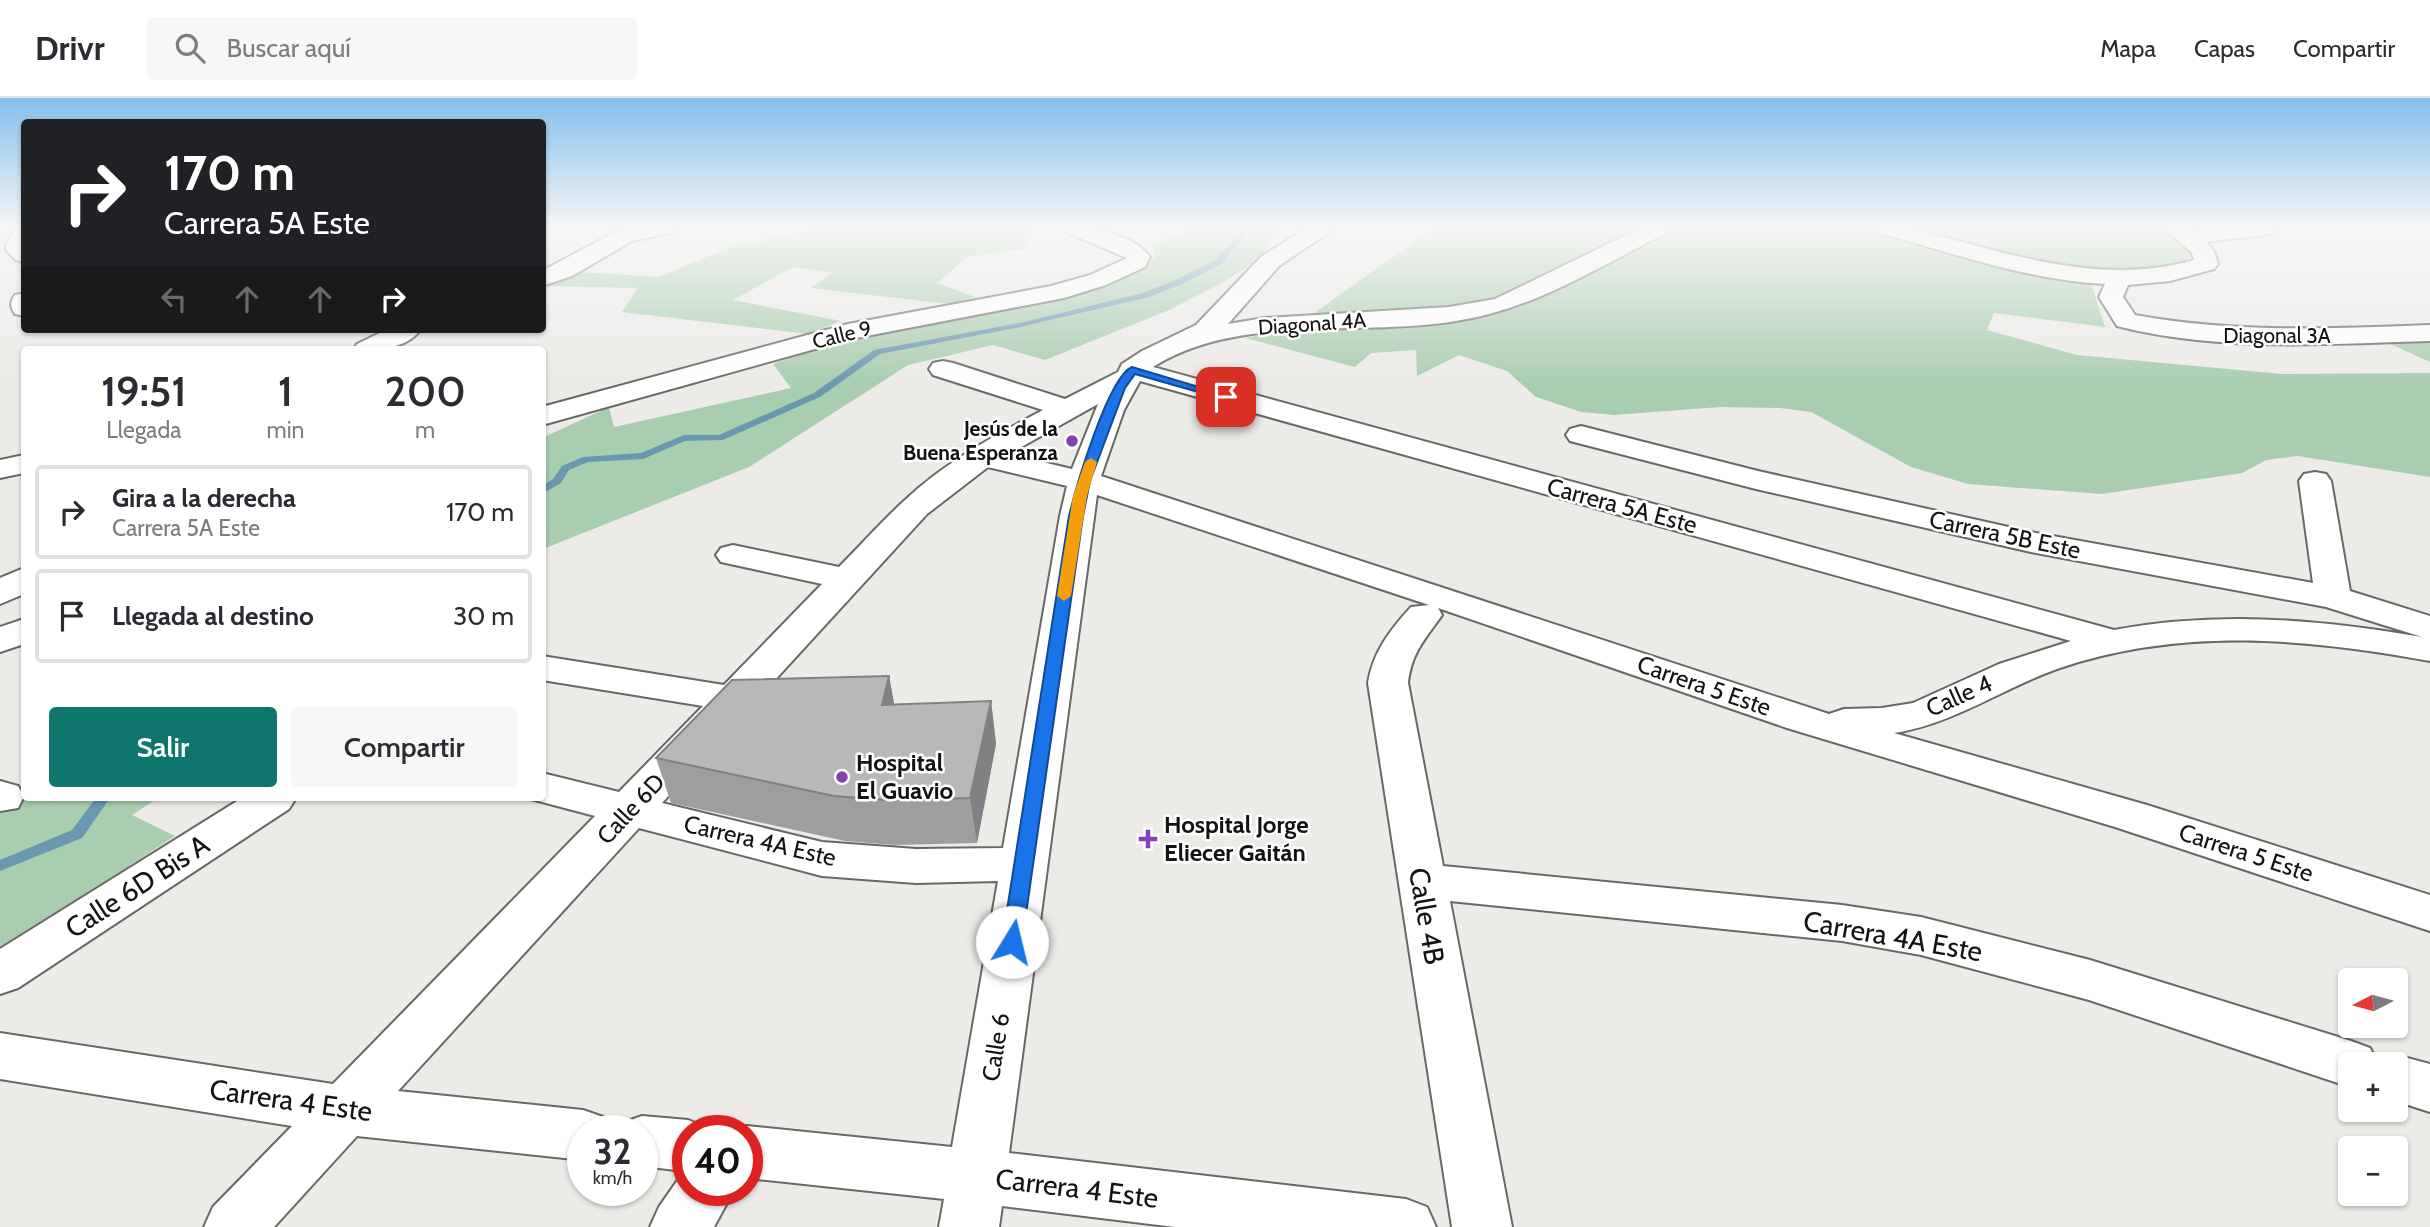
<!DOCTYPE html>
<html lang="es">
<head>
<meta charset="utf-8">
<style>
	:root { --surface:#fff; --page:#f7f7f7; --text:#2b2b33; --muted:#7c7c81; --line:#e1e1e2; --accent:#0f766e }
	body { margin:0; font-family:Cabin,sans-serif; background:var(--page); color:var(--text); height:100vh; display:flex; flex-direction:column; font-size:26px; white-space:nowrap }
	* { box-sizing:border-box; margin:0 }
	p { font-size:23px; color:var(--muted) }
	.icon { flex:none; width:38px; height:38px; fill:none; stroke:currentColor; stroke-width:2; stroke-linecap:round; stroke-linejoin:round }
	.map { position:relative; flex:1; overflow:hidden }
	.sheet { position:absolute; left:21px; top:248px; width:525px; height:455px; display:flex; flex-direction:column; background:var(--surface); border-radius:7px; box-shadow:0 2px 5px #0004 }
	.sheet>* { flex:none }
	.guide { position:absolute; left:21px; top:21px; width:525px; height:214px; border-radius:7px; box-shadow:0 2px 5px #0004; background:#202124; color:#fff; overflow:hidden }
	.needle { width:46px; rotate:264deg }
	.buttons { position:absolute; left:2338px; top:870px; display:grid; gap:14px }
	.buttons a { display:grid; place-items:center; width:70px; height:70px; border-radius:7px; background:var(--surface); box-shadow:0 2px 5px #0004; font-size:35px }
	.speed { position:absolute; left:567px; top:1017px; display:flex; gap:14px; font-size:35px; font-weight:700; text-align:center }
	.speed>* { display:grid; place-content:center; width:91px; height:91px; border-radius:50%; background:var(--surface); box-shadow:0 2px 5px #0004; line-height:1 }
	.speed small { font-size:18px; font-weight:400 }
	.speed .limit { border:10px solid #d22; background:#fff; color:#111 }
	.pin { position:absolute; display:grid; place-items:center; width:60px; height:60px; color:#fff; margin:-30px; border-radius:14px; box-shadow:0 4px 10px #0006 }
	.me { position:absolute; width:77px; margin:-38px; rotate:9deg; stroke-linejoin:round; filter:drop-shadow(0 0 5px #0008) }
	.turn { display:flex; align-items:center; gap:24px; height:147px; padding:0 28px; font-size:32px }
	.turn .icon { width:91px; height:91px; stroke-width:2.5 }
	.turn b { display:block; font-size:49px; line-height:60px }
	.lanes { display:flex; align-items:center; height:66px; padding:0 28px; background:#0003; justify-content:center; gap:35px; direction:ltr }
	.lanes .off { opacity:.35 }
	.eta { display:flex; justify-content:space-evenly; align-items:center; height:119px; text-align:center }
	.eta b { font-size:42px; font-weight:600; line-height:49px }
	.action { display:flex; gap:14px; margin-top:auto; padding:14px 28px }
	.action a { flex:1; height:80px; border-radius:7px; background:var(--accent); color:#fff; font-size:28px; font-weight:600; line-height:80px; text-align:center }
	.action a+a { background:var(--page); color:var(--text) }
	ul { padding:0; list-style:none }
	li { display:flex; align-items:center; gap:21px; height:94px; margin:0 14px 10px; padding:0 14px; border:4px solid var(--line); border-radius:7px }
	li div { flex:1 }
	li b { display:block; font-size:26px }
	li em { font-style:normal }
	header { display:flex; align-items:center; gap:42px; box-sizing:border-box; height:98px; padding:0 35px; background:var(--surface); border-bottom:2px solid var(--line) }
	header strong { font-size:33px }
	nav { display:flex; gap:38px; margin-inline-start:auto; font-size:24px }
	.search { width:490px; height:63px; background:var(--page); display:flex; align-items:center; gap:18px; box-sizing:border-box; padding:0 24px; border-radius:7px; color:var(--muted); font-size:26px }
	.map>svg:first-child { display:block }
	.green { fill:#a8cdaf }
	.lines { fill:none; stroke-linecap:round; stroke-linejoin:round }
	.stream { fill:#6b97b0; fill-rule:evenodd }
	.minor-casing { stroke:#696865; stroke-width:4 }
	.minor { fill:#fff; fill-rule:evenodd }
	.wall { fill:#9f9da0 }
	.shaded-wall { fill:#828082 }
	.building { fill:#b9b7ba; stroke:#828082; stroke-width:2 }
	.route { fill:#1a73e8; stroke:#114b97; stroke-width:2 }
	.slow { fill:#f59e0b }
	.poi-dot { fill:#8640b3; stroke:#fff; stroke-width:2.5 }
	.labels { text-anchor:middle; stroke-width:5; stroke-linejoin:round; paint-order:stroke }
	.far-street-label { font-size:21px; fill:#141312; stroke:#fff }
	.far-poi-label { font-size:21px; font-weight:bold; fill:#141312; stroke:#fff; text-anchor:end }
	.street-label { font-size:24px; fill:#141312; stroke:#fff }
	.poi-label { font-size:24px; font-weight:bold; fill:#141312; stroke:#fff; text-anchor:start }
	.near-street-label { font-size:28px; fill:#141312; stroke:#fff }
</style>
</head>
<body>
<header>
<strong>Drivr</strong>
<div class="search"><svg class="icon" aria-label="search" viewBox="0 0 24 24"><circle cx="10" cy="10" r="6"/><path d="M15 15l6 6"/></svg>Buscar aquí</div>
<nav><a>Mapa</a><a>Capas</a><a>Compartir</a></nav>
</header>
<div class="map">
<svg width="2430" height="1129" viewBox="0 0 2430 1129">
	<rect width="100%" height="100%" fill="#ecebe8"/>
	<!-- green -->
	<path class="green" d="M 819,130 L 1035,130 L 1024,151 L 967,159 L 937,185 L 975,199 L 950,206 L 810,190 L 833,175 L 793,169 L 733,202 L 841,223 L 808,236 L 622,214 L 638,190 L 543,188 L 579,174 L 659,179 L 731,149 Z
		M 1190,130 L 1277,130 L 1264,158 L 1220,186 L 1169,212 L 1045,262 L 993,247 L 908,267 L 749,369 L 543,451 L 542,340 L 609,309 L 614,329 L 791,290 L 773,266 C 808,254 843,241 880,233 C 950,219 1108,208 1156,158 L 1152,148 Z
		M 1433,130 L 1639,130 C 1594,153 1548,181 1500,198 C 1446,218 1367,217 1309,219 Z
		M 1673,130 L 1869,130 L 2034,176 L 2091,185 L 2105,229 L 1994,215 L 1987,232 L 2077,257 L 2282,276 L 2430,275 L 2430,379 L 2298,358 L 2266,362 L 2242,375 L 2102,396 L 1968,386 L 1911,369 L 1811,314 L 1780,310 L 1720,309 L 1614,317 L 1581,314 L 1536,299 L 1507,273 L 1459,257 L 1417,278 L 1416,252 L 1371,255 L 1355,269 L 1245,240 C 1318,224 1395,234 1469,222 C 1534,211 1612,161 1673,130 Z
		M 1916,130 L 2160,130 L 2180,144 L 2191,157 C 2180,170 2164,170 2147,171 C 2067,177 1992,151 1916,130 Z
		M 2430,242 L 2430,264 L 2386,244 Z
		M 24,687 L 24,700 L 158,700 L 132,717 L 175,738 L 0,852 L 0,701 Z"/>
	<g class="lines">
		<!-- stream -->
		<path class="stream" d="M 1241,130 L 1247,130 L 1247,134 L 1221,166 L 1184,185 L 1149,199 L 1020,229 L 880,256 L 820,299 L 723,342 L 685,343 L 643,361 L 588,364 L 569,372 L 561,385 L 542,396 L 542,388 L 553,381 L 562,368 L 583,359 L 641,355 L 684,337 L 719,337 L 814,295 L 874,252 L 1020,225 L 1143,195 L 1178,181 L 1215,162 L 1241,134 Z
			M 96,700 L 110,700 L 82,740 L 0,773 L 0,762 L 72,732 Z"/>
		<defs>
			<path id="minor" d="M 16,130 L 24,130 L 24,164 L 16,162 L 6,152 L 6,146 Z
				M 632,130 L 674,130 L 671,135 L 632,143 L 572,178 L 542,188 L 542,173 L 617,133 Z
				M 1065,130 C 1091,129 1134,136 1150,159 L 1145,169 L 1106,187 L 1064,200 L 851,241 L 542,327 L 542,309 L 848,226 L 1051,188 L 1090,177 L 1127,160 L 1068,135 Z
				M 1307,130 L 1335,130 L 1279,168 L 1228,226 L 1264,220 L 1449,209 L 1495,201 L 1641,130 L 1669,130 L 1666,135 C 1595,171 1531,213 1450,224 C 1356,238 1236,216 1153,269 L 2114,532 C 2218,513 2318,521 2422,539 L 2326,509 L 2031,454 L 1756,391 L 1570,343 L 1566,337 L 1570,331 L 1581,328 L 1758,373 L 2031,434 L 2313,485 L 2299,383 L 2304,376 L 2315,374 L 2326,376 L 2331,383 L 2350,493 L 2430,518 L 2430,563 C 2305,540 2180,529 2057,571 C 2001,591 1953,626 1894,635 L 2147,707 L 2430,797 L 2430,833 L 2115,729 L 1787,630 L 1438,510 L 1442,517 C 1426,540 1411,555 1408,585 L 1443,768 L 1842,807 L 1921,819 L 2090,862 L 2351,943 L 2370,950 L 2377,964 L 2396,957 L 2430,966 L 2430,1014 L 2396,1003 L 2396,966 L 2350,966 L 2350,989 L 2089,902 L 1921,857 L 1842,843 L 1450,803 L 1512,1129 L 1452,1129 L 1368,585 C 1373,554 1390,532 1411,509 L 1429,507 L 1097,397 L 1009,1055 L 1406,1101 L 1427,1109 L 1436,1129 L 1175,1129 L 1002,1108 L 999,1129 L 939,1129 L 944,1101 L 747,1080 L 747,1032 L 736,1032 L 747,1028 L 952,1049 L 998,783 L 916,785 L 822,778 L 639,730 L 398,993 L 583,1012 L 603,1019 L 609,1032 L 583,1032 L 583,1062 L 357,1038 L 274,1129 L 204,1129 L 213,1109 L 292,1028 L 0,981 L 0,935 L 333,986 L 595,718 L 527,700 L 542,700 L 542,675 L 619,694 L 703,608 L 542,582 L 542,558 L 724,587 L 822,486 L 721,464 L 716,457 L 721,450 L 733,447 L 839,469 C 861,447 881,424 904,403 C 945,364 994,338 1043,312 L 933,277 L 929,271 L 933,265 L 943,263 L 953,265 L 1065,301 L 1118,274 L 1122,266 L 1142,253 L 1196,227 L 1262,158 ZM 1140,283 L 2071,543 L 1999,566 L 1913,605 L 1882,610 L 1844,611 L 1829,616 L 1101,378 L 1124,312 ZM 1098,306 L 1072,371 L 1009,356 ZM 988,369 L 1067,388 L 1060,418 L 1003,750 L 916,751 L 822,744 L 662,705 L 927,416 Z
				M 1878,130 C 1915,129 1942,139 1977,148 C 2048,167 2122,183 2194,162 L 2192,155 L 2164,130 L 2188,130 L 2192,133 L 2216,130 L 2275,130 L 2272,135 L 2264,137 L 2206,144 L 2214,153 L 2218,166 L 2214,171 L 2170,183 L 2128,187 L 2123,199 L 2135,217 C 2233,235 2331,231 2430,227 L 2430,243 C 2326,246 2219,254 2117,228 L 2099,199 L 2105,186 C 2029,182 1954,156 1881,135 Z
				M 24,195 L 24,218 L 15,216 C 10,209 10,204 15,197 Z
				M 388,231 L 421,231 C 406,252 376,252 353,252 L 357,246 Z
				M 24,357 L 24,375 L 0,380 L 0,362 Z
				M 24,470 L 24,496 L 0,506 L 0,480 Z
				M 24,521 L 24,546 L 0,554 L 0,529 Z
				M 0,683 L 18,688 L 24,698 L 18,710 L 0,713 Z
				M 242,700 L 296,700 L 289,711 L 18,890 L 0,896 L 0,851 Z
				M 642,1018 L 688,1022 L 708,1030 L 709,1032 L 688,1032 L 688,1092 L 734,1092 L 714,1129 L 650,1129 L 659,1109 L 684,1073 L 642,1068 L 642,1032 L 618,1032 L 622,1025 Z"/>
		</defs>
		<!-- minor casing -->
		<use href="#minor" class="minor-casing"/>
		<!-- minor -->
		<use href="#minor" class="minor"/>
	</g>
	<!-- wall -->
	<path class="wall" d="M 889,578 L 894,606 L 991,603 L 996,646 L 977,745 L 894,747 L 845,743 L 671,705 L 656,660 Z"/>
	<!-- shaded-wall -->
	<path class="shaded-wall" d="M 889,578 L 897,621 L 882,607 Z
		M 991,603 L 996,646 L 977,745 L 970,700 Z"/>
	<!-- building -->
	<path class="building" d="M 889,578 L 882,607 L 991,603 L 970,700 L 885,702 L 834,698 L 656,660 L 732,582 Z"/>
	<!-- sky -->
	<linearGradient id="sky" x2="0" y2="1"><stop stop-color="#85bfec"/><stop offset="0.45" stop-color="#f6f6f5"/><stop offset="1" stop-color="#f6f6f5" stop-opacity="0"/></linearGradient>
	<rect width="2430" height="288" fill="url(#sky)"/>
	<!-- route -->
	<path class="route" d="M 1132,269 L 1232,299 L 1226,302 L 1135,276 L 1125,290 L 1090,383 L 1083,418 L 1022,844 L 1019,850 L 1012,852 L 1005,850 L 1002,844 L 1069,418 C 1076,389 1108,279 1132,269 Z"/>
	<!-- slow -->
	<path class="slow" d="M 1091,360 L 1097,364 L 1087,398 L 1071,498 L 1064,503 L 1057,498 L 1073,398 L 1085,364 Z"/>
	<!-- markers -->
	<g class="poi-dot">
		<circle cx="1072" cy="343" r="7"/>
		<circle cx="842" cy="679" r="7"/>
		<path d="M1144.5 730.5h7v7h7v7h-7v7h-7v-7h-7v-7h7z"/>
	</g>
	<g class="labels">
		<!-- far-street labels -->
		<g class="far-street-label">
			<text transform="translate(1312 226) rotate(-4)" y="7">Diagonal 4A</text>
			<text transform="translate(842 237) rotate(-14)" y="7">Calle 9</text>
			<text x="2277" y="245">Diagonal 3A</text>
		</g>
		<!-- far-poi labels -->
		<g class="far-poi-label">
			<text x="1058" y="338">Jesús de la<tspan x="1058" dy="24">Buena Esperanza</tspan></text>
		</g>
		<!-- street labels -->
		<g class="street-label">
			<text transform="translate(1622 408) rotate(15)" y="8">Carrera 5A Este</text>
			<text transform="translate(2005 437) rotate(12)" y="8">Carrera 5B Este</text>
			<text transform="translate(1704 588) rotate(19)" y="8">Carrera 5 Este</text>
			<text transform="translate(1959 598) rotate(-24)" y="8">Calle 4</text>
			<text transform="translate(631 711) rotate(-47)" y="8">Calle 6D</text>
			<text transform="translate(760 743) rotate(13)" y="8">Carrera 4A Este</text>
			<text transform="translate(2246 755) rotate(18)" y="8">Carrera 5 Este</text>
			<text transform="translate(996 949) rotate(-81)" y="8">Calle 6</text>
		</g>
		<!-- poi labels -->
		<g class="poi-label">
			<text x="856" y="673">Hospital<tspan x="856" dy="28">El Guavio</tspan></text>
			<text x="1164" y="735">Hospital Jorge<tspan x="1164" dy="28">Eliecer Gaitán</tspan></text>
		</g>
		<!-- near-street labels -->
		<g class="near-street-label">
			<text transform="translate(137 788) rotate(-33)" y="10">Calle 6D Bis A</text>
			<text transform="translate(1427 818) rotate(80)" y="10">Calle 4B</text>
			<text transform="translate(1893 838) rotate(10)" y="10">Carrera 4A Este</text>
			<text transform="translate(291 1002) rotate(8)" y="10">Carrera 4 Este</text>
			<text transform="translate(1077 1090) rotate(7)" y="10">Carrera 4 Este</text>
		</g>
	</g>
</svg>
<div class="buttons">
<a><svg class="needle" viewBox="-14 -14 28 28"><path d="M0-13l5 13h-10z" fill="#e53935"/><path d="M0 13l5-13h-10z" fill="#7c7c81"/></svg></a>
<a>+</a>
<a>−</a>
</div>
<div class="speed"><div>32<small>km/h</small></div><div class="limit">40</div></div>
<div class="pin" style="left:1226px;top:299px;background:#d93025"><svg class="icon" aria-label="arrive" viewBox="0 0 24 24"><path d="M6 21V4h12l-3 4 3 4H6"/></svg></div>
<svg class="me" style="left:1012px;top:844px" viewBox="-20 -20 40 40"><circle r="19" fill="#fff"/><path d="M0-13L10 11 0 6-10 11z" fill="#1a73e8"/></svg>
<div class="guide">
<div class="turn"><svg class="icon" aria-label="right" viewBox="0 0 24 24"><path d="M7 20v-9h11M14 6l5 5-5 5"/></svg><div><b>170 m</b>Carrera 5A Este</div></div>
<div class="lanes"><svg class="icon off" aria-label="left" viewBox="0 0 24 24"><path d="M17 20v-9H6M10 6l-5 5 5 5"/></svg><svg class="icon off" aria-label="ahead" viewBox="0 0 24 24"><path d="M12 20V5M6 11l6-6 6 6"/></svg><svg class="icon off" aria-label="ahead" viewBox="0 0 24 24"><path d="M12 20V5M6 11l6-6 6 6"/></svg><svg class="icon" aria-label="right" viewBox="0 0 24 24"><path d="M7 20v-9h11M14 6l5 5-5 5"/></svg></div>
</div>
<section class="sheet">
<div class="eta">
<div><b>19:51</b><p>Llegada</p></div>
<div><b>1</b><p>min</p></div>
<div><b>200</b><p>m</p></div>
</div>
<ul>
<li><svg class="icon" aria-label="right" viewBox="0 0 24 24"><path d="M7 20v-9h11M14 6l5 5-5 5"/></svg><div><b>Gira a la derecha</b><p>Carrera 5A Este</p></div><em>170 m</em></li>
<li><svg class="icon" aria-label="arrive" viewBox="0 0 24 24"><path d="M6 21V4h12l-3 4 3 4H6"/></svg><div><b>Llegada al destino</b></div><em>30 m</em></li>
</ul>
<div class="action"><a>Salir</a><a>Compartir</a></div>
</section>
</div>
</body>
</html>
